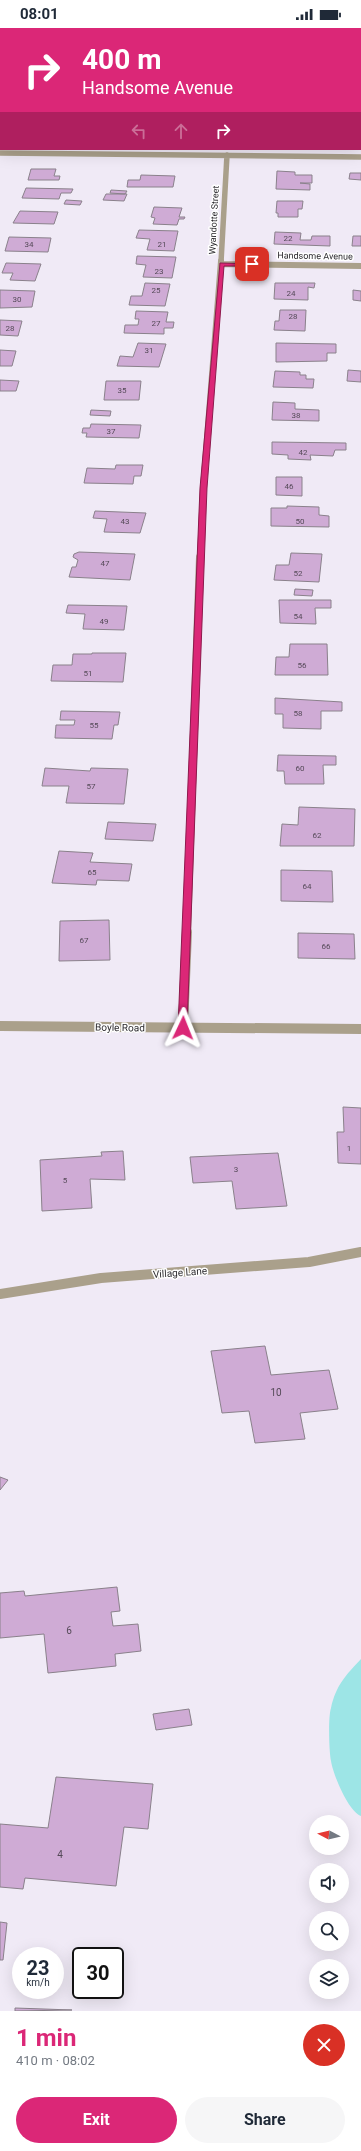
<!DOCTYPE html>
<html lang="en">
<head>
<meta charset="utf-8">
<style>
	:root { --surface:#fff; --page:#f6f6f7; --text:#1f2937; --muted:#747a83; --accent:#db2777 }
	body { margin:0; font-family:Roboto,sans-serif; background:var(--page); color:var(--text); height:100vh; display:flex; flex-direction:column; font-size:15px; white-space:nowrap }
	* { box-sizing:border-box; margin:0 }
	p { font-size:13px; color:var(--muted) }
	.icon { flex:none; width:22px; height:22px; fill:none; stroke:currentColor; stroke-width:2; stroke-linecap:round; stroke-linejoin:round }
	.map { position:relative; height:1983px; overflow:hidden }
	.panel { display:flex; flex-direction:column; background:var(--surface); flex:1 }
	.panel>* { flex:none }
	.hud { position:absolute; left:0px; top:0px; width:361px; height:122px; box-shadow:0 4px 16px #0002; background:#db2777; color:#fff; overflow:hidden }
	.needle { width:26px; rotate:277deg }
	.buttons { position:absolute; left:309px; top:1787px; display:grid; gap:8px }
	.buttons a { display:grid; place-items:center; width:40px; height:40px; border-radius:50%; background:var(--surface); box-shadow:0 4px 16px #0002; font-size:20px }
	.speed { position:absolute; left:12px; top:1919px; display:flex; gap:8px; font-size:20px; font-weight:700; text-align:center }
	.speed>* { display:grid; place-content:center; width:52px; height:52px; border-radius:50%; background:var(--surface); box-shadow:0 4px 16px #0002; line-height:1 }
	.speed small { font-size:10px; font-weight:400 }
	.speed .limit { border:2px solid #111; border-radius:6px; background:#fff; color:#111 }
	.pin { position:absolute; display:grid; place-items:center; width:34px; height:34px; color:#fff; margin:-17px; border-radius:8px; box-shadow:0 2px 6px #0006 }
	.me { position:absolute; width:44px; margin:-22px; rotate:2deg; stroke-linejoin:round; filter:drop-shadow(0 0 3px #0008) }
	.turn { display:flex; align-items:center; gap:14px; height:84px; padding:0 16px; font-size:18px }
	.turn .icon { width:52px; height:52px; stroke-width:2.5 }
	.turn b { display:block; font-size:28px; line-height:34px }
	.lanes { display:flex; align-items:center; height:38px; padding:0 16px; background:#0003; justify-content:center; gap:20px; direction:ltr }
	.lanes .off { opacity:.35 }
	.round { display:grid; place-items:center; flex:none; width:42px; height:42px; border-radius:21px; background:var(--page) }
	.summary { display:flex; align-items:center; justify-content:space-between; height:68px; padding:0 16px }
	h1 { font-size:24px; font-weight:700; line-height:30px; color:var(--accent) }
	.button { display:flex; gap:8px; margin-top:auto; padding:8px 16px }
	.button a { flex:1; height:46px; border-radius:24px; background:var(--accent); color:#fff; font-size:16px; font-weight:700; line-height:46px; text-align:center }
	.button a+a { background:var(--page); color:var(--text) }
	.status { display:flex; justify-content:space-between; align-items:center; height:28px; padding:0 20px; background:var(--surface); direction:ltr }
	.status svg { height:11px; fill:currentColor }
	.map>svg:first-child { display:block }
	.water { fill:#9de5e6 }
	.building { fill:#cfabd5; stroke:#8a818b }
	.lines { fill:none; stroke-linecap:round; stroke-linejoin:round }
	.minor-far3 { stroke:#aaa08b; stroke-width:5.5 }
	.minor-far2 { stroke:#aaa08b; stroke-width:6 }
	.minor-far1 { stroke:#aaa08b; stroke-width:8 }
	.minor { stroke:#aaa08b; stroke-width:10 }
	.tertiary { stroke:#aaa08b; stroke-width:10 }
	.route { fill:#db2777; stroke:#8e194d }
	.labels { text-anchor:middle; stroke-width:3; stroke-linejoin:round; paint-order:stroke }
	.number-label { font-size:8px; fill:#554a58 }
	.far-street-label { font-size:9px; fill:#2c2a2e; stroke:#fff }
	.street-label { font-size:10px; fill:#2c2a2e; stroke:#fff }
	.near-number-label { font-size:10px; fill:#554a58 }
</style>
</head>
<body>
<div class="status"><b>08:01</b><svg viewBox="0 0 49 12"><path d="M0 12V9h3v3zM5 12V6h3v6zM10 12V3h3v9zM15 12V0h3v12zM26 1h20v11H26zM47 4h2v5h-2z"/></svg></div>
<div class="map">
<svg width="361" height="1983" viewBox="0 0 361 1983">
	<rect width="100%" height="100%" fill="#f0eaf6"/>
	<!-- water -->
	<path class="water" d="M 361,1631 L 361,1788 C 348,1783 333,1746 331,1733 C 329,1723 328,1689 331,1680 C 336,1657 346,1647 361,1631 Z"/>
	<!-- building -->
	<path class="building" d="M 31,141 L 56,141 L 54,148 L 60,148 L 59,152 L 28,152 Z
		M 277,143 L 295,144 L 295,147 L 312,147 L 312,155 L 300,155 L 310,156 L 310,162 L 276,161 Z
		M 350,145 L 361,145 L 361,152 L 349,151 Z
		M 141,147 L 175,148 L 173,159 L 127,159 L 128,152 L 140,152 Z
		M 26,160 L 73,161 L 71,165 L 61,165 L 59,171 L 22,170 Z
		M 111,162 L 127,163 L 125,166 L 110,165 Z
		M 106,166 L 127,166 L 124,173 L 103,172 Z
		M 66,172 L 82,173 L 80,177 L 64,176 Z
		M 277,173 L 303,173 L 302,181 L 298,181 L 298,189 L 278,189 L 278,185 L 276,185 Z
		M 154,179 L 182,180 L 179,189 L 185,189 L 184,191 L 179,191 L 177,197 L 153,196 L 155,190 L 151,189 Z
		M 20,183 L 58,184 L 54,196 L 13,195 Z
		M 139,202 L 178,203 L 174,223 L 147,222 L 150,211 L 136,210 Z
		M 275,204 L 301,205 L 300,212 L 311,212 L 312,208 L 330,208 L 330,218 L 274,216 Z
		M 353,208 L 361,208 L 361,218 L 352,218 Z
		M 9,209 L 51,210 L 48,224 L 5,223 Z
		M 137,228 L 176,229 L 172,250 L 143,249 L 146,237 L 136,236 Z
		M 6,235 L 41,236 L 35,253 L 10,252 L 13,245 L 2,245 Z
		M 145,255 L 170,256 L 165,278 L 129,277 L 131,268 L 142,268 Z
		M 275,255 L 315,255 L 314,260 L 308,259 L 308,272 L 274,271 Z
		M 0,262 L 35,263 L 32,279 L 0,280 Z
		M 353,262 L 361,263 L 361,273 L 353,272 Z
		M 280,282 L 306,282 L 305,303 L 274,302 L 275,293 L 279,293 Z
		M 136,283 L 168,284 L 166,294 L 174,294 L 173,300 L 164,300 L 164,306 L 124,305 L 125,297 L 138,297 L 139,291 L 135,291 Z
		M 0,292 L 22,293 L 18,308 L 0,307 Z
		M 138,315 L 166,316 L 159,339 L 117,338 L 120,328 L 133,329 Z
		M 276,315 L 336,316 L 336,325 L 327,325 L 327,333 L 276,334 Z
		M 0,322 L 16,323 L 12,338 L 0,338 Z
		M 348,342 L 361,343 L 361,354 L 347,353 Z
		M 275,343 L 300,344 L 300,347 L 306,347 L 306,351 L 314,351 L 313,360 L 273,359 Z
		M 0,352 L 19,353 L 16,363 L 0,363 Z
		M 106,353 L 141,353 L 139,372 L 104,372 Z
		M 273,374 L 295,375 L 295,381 L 319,382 L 319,393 L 272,392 Z
		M 91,382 L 111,383 L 110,388 L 90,387 Z
		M 91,396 L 141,397 L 139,410 L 86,409 L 87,405 L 82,405 L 83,400 L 90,400 Z
		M 272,414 L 346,415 L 346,422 L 335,422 L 333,428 L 310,427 L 311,432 L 288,431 L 288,427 L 272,426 Z
		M 116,437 L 143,437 L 141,448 L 134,448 L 133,456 L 84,455 L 87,440 L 115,441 Z
		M 276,449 L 302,449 L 302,468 L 276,467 Z
		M 287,478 L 319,479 L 319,487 L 329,488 L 329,499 L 271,498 L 271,480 L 287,480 Z
		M 95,483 L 146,485 L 140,505 L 104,504 L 107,491 L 93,490 Z
		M 79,524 L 135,526 L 130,552 L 69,549 L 72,539 L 76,539 L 78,532 L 73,529 L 74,526 Z
		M 291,525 L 322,526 L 319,554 L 274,552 L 276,537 L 289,537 Z
		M 295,561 L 313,562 L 312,568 L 294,567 Z
		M 279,572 L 331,572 L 331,580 L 315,580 L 316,596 L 280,595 Z
		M 68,577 L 127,578 L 124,602 L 83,601 L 85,586 L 66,585 Z
		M 290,616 L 327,616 L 328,647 L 275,647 L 276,629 L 289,629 Z
		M 92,625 L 126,625 L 123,654 L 51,653 L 53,637 L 72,637 L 73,626 L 92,626 Z
		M 275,670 L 342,674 L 342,683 L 321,683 L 321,701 L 283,700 L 283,686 L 275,686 Z
		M 61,683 L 120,684 L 118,697 L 114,697 L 112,711 L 55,710 L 56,697 L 74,697 L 75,692 L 60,692 Z
		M 278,727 L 336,728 L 336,737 L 323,737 L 324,756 L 285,756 L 284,743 L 277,743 Z
		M 45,740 L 90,743 L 91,740 L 128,741 L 124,776 L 66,775 L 69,758 L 42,758 Z
		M 299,779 L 355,781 L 354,818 L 280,818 L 282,796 L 298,797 Z
		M 108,794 L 156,796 L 153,813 L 105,811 Z
		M 59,823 L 93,825 L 90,834 L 132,836 L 129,853 L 97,852 L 96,857 L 52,855 Z
		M 281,842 L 332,843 L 333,874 L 281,873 Z
		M 109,892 L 110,932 L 59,933 L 60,893 Z
		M 298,905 L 354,906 L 355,931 L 298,930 Z
		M 343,1079 L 361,1080 L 361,1136 L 338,1135 L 337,1104 L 344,1104 Z
		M 123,1123 L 125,1152 L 90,1151 L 92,1180 L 42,1183 L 40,1132 L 102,1128 L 101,1124 Z
		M 278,1125 L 287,1178 L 236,1181 L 232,1153 L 193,1155 L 190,1129 Z
		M 265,1318 L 271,1347 L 329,1342 L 338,1381 L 300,1385 L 305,1411 L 255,1415 L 249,1383 L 222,1385 L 211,1323 Z
		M 0,1449 L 8,1452 L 0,1462 Z
		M 117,1559 L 120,1583 L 111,1584 L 113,1598 L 138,1596 L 141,1623 L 115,1626 L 116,1638 L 48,1645 L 44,1606 L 0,1610 L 0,1565 L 24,1563 L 25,1568 Z
		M 189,1681 L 192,1697 L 156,1702 L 153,1686 Z
		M 56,1749 L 153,1756 L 148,1801 L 124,1799 L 116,1858 L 25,1850 L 23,1861 L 0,1859 L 0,1796 L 48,1800 Z
		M 0,1894 L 7,1895 L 3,1932 L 0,1932 Z
		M 15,1980 L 72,1982 L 15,1983 Z"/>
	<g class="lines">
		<!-- minor-far3 -->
		<path class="minor-far3" d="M 0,125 L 361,129
			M 221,234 L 227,127"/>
		<!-- minor-far2 -->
		<path class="minor-far2" d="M 221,236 L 361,238
			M 200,530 L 203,460 L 221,233"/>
		<!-- minor-far1 -->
		<path class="minor-far1" d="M 187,905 L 200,529"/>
		<!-- minor -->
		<path class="minor" d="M 183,1000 L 187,904
			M 0,1266 L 101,1250 L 309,1234 L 361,1224"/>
		<!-- tertiary -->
		<path class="tertiary" d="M 0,998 L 361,1001"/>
	</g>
	<!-- route -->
	<path class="route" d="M 220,235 L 255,236 L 252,238 L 224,238 L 207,460 L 187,1000 L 183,1003 L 178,1000 L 200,460 Z"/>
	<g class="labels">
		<!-- number labels -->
		<g class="number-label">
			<text x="288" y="213">22</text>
			<text x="29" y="219">34</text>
			<text x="162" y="219">21</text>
			<text x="159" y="246">23</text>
			<text x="156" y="265">25</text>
			<text x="291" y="268">24</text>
			<text x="17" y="274">30</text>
			<text x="293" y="291">28</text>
			<text x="156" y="298">27</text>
			<text x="10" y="303">28</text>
			<text x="149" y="325">31</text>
			<text x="122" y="365">35</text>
			<text x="296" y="390">38</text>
			<text x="111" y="406">37</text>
			<text x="303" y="427">42</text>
			<text x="289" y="461">46</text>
			<text x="125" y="496">43</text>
			<text x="300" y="496">50</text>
			<text x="105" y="538">47</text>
			<text x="298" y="548">52</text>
			<text x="298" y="591">54</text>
			<text x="104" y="596">49</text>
			<text x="302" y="640">56</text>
			<text x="88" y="648">51</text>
			<text x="298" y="688">58</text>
			<text x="94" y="700">55</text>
			<text x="300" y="743">60</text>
			<text x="91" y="761">57</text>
			<text x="317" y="810">62</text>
			<text x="92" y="847">65</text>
			<text x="307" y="861">64</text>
			<text x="84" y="915">67</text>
			<text x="326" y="921">66</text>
			<text x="349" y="1123">1</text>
			<text x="236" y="1144">3</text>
			<text x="65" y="1155">5</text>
		</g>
		<!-- far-street labels -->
		<g class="far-street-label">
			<text transform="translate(214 192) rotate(-87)" y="3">Wyandotte Street</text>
			<text transform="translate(315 228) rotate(1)" y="3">Handsome Avenue</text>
		</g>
		<!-- street labels -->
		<g class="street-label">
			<text transform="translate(120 999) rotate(1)" y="4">Boyle Road</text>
			<text transform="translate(180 1244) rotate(-4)" y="4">Village Lane</text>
		</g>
		<!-- near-number labels -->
		<g class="near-number-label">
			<text x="276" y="1368">10</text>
			<text x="69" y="1606">6</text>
			<text x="60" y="1830">4</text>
		</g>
	</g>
</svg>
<div class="buttons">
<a><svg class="needle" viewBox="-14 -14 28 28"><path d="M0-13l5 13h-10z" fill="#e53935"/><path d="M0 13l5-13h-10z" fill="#747a83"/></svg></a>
<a><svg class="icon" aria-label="sound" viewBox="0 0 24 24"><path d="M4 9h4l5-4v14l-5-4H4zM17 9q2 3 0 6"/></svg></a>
<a><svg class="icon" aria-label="search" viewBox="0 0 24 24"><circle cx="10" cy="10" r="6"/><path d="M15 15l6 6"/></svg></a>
<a><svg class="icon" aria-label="layers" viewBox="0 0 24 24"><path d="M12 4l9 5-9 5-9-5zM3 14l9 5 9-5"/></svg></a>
</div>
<div class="speed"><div>23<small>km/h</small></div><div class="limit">30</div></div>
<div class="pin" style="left:252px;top:236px;background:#d93025"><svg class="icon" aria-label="arrive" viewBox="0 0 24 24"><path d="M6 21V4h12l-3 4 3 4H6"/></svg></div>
<svg class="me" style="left:183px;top:1000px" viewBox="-20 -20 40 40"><path d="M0-17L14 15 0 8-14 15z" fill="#db2777" stroke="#fff" stroke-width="4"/></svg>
<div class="hud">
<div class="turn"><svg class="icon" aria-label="right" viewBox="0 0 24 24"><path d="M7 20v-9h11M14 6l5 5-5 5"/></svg><div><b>400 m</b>Handsome Avenue</div></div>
<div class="lanes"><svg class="icon off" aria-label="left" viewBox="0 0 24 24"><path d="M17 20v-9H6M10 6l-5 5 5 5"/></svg><svg class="icon off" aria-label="ahead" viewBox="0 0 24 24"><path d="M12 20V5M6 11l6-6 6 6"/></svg><svg class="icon" aria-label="right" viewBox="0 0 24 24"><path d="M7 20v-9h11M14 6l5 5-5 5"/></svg></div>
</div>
</div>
<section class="panel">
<div class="summary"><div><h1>1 min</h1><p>410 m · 08:02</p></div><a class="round" style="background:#d93025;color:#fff"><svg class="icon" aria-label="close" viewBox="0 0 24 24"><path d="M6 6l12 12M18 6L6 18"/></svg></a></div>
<div class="button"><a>Exit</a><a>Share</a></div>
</section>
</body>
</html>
